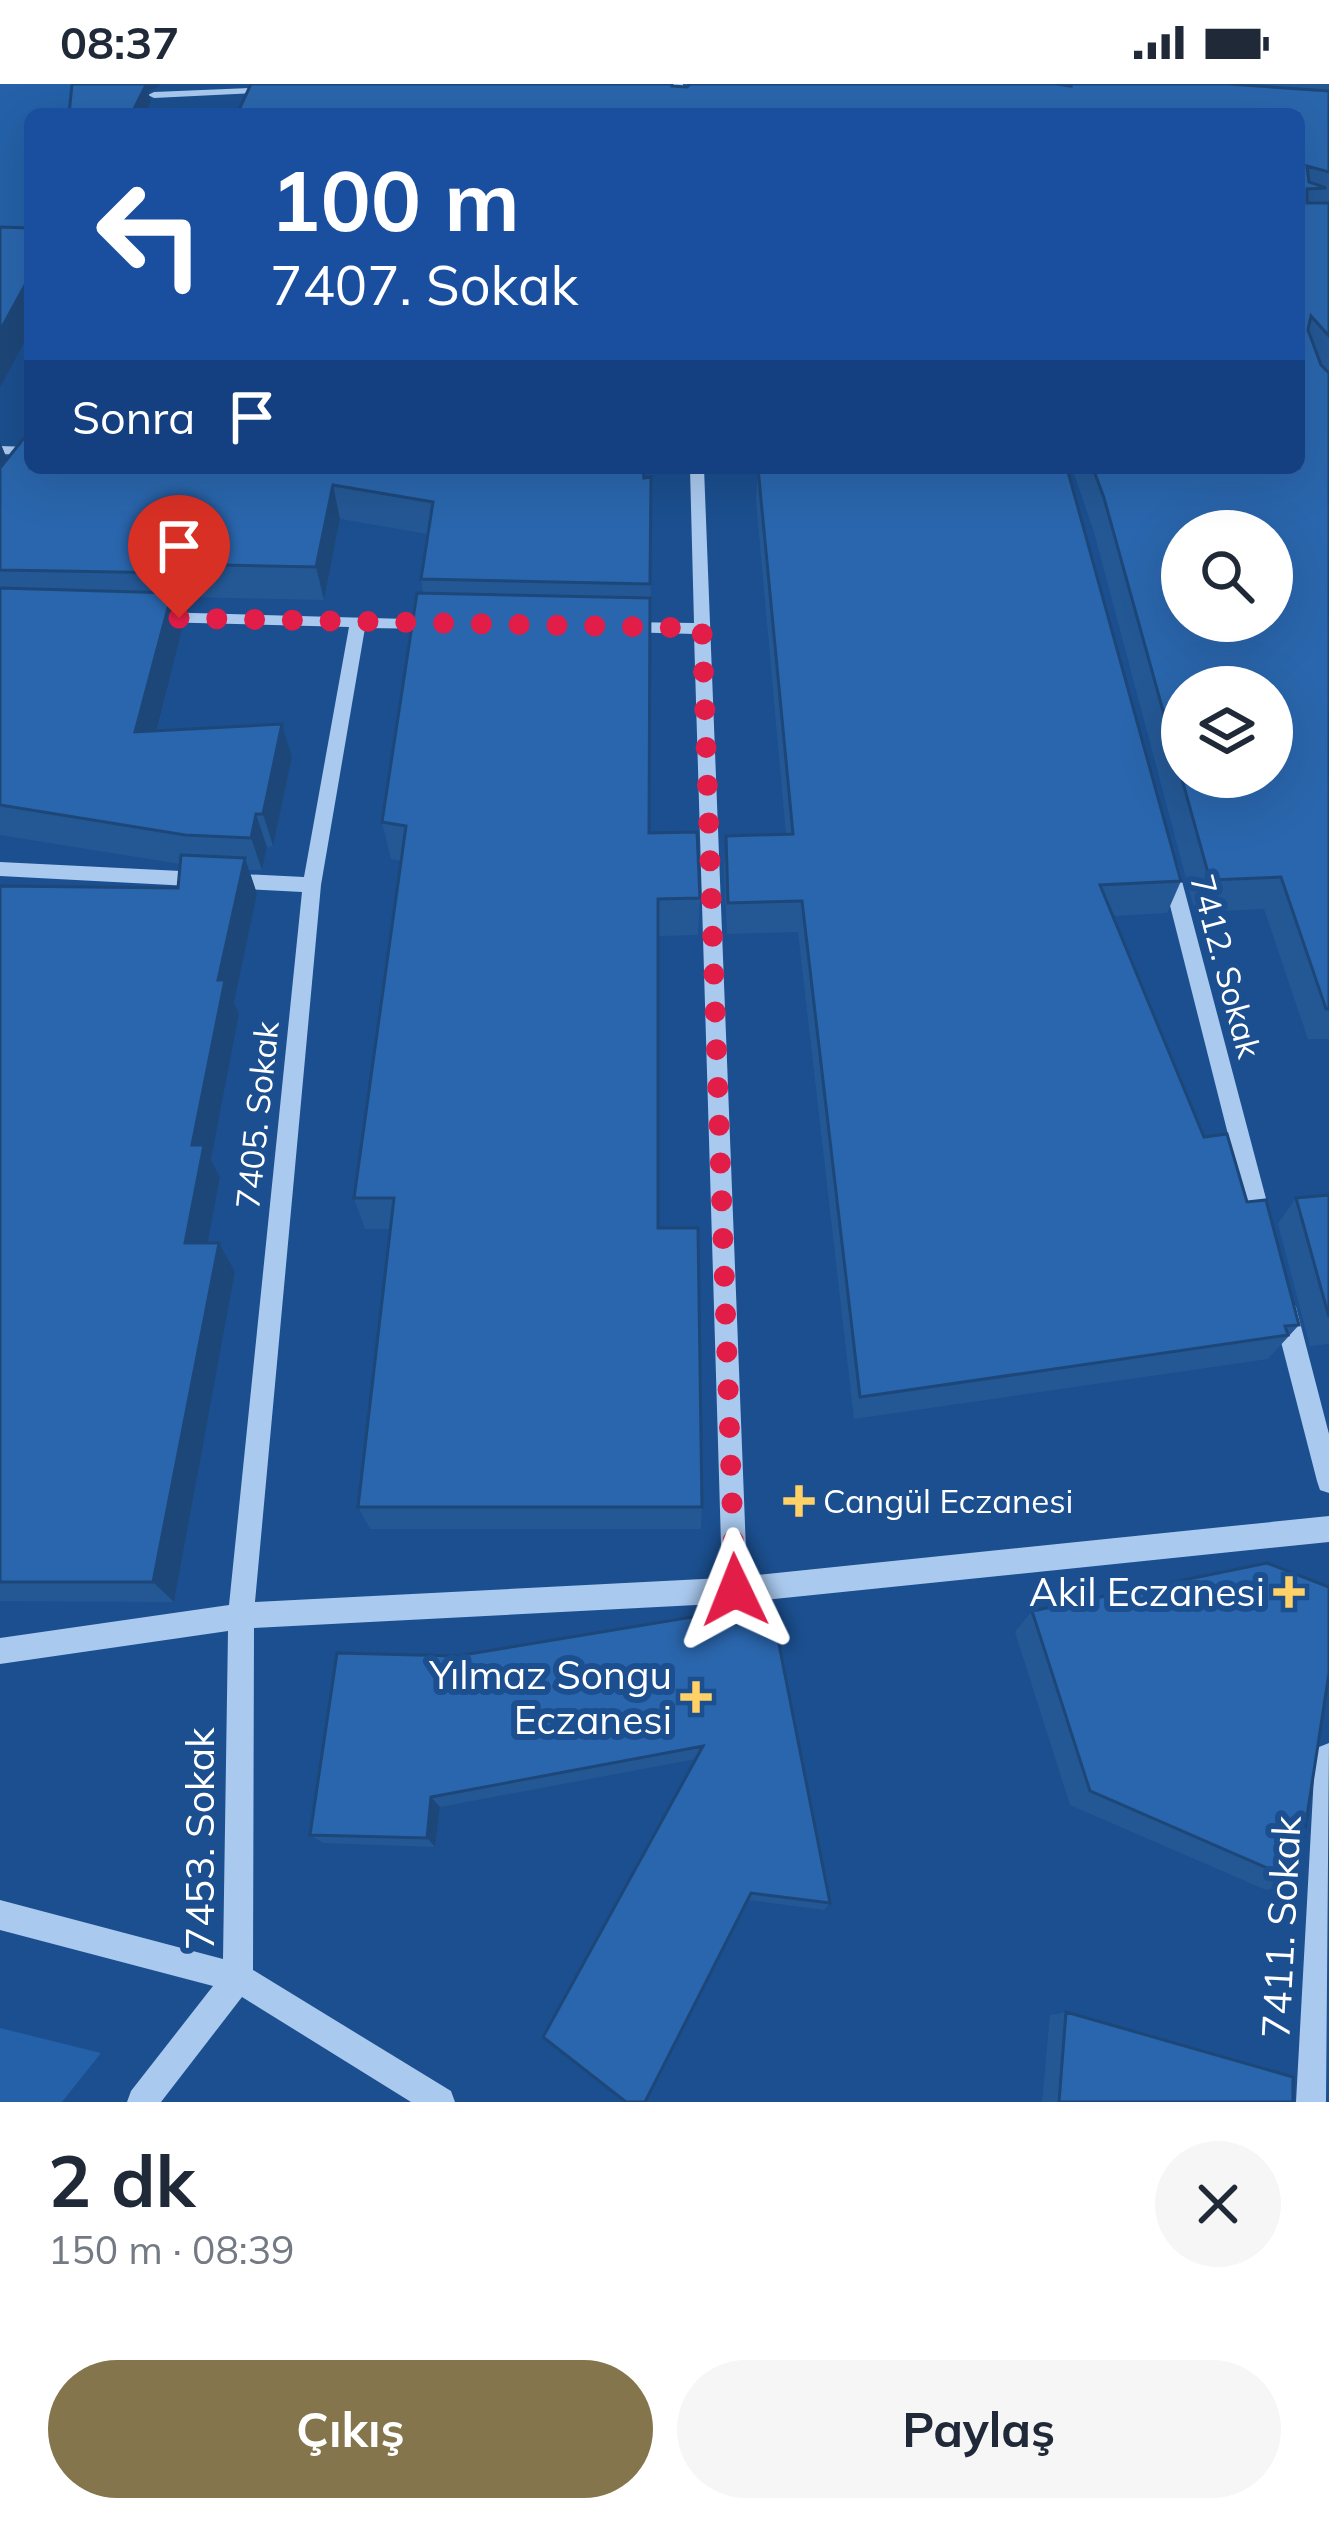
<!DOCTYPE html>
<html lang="tr">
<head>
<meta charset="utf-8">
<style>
	:root { --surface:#fff; --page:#f6f6f7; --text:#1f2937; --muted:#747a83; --accent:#84754c }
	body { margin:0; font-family:Mulish,sans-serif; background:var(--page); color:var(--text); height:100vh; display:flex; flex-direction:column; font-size:45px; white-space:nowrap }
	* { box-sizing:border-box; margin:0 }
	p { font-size:39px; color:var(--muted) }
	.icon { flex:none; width:66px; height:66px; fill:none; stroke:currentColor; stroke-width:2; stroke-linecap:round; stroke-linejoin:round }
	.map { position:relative; height:2018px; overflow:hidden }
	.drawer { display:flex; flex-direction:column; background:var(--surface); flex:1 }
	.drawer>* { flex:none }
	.banner { position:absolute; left:24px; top:24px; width:1281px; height:366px; border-radius:18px; box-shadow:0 12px 48px #0002; background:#1a4fa0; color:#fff; overflow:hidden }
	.controls { position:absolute; left:1161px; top:426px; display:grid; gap:24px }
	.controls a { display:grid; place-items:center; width:132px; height:132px; border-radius:50%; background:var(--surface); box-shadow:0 12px 48px #0002; font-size:60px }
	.pin { position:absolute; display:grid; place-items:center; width:102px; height:102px; color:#fff; margin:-123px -51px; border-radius:50% 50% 50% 0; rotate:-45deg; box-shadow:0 0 12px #0007 }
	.pin .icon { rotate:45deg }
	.me { position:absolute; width:132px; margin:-66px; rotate:358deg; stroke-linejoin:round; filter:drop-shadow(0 0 9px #0008) }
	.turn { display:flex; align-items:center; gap:42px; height:252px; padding:0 48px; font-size:54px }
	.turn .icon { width:156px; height:156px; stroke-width:2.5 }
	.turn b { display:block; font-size:84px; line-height:102px }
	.then { display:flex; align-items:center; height:114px; padding:0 48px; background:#0003; gap:24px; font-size:45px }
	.round { display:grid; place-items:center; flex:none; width:126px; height:126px; border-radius:63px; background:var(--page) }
	.head { display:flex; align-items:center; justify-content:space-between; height:204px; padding:0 48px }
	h1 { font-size:72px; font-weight:700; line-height:90px }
	.cta { display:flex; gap:24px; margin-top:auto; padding:24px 48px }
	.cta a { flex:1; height:138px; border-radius:72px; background:var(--accent); color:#fff; font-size:48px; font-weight:700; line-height:138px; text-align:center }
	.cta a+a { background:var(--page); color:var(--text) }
	.status { display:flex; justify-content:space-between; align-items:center; height:84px; padding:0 60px; background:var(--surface); direction:ltr }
	.status svg { height:33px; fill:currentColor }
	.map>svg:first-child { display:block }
	.green { fill:#2461a8 }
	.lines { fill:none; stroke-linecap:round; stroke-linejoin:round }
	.minor { fill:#a9c9ee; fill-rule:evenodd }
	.wall { fill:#245895 }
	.shaded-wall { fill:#1d4779 }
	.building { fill:#2a66ad; stroke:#1d4779; stroke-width:3; fill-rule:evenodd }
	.route { stroke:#e11d48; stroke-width:21; stroke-dasharray:0 37.8 }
	.poi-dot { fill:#ffd166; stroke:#1b4f8f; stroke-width:4.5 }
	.labels { text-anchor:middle; stroke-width:12; stroke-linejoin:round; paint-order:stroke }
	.street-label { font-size:33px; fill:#fff; stroke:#1b4f8f }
	.poi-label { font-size:33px; fill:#fff; stroke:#1b4f8f; text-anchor:start }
	.near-poi-label { font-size:39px; fill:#fff; stroke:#1b4f8f; text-anchor:end }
	.near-street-label { font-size:39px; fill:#fff; stroke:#1b4f8f }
</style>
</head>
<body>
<div class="status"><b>08:37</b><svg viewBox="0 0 49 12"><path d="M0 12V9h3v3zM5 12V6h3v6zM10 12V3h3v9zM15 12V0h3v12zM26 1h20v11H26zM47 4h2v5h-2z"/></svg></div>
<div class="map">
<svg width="1329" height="2018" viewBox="0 0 1329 2018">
	<rect width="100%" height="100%" fill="#1b4f8f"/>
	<!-- green -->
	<path class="green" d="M 0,0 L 110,0 L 107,30 L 30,30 L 30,175 L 0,173 Z
		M 0,1944 L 101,1969 L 62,2018 L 0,2018 Z"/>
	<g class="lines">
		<!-- minor -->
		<path class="minor" d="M 671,0 L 683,0 L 687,30 L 675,30 Z
			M 274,3 L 280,6 L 278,8 L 154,14 L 148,11 L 154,8 Z
			M 0,362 L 30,363 L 30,371 L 0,370 Z
			M 690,384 L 704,384 L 747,1492 L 1329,1432 L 1329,1458 L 735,1519 L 254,1544 L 253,1886 L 451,2007 L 455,2018 L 411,2018 L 242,1913 L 161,2018 L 127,2018 L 131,2007 L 213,1902 L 0,1846 L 0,1816 L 223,1875 L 228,1547 L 0,1580 L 0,1554 L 229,1521 L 302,808 L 0,792 L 0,778 L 304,793 L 349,543 L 157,538 L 149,533 L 157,528 L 443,536 L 445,540 L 437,545 L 365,544 L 321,801 L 255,1518 L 722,1494 L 694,550 L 624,548 L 616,543 L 624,538 L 694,539 Z
			M 1169,775 L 1178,782 L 1273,1141 L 1270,1148 L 1262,1151 L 1254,1148 L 1251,1141 L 1160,782 Z
			M 1284,1212 L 1292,1216 L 1296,1223 L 1329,1350 L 1329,1409 L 1320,1406 L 1317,1397 L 1272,1223 L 1276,1216 Z
			M 1329,1659 L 1326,2018 L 1296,2018 L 1315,1673 L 1319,1663 Z"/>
	</g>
	<!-- wall -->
	<path class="wall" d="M 684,0 L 1329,0 L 1329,955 L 1308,955 L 1264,825 L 1195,828 L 1094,448 L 1072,384 L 1299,384 L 672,2 L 685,3 Z
		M 0,358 L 7,375 L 651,393 L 650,749 L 700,814 L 698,851 L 658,852 L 658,1144 L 702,1423 L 701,1445 L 370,1445 L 358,1423 L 390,1145 L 365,1145 L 354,1114 L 401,777 L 391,775 L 382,738 L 423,509 L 421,495 L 428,450 L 340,435 L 324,516 L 191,513 L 188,523 L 177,523 L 183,542 L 157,647 L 282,640 L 292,673 L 273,762 L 267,763 L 262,786 L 249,786 L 257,810 L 234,919 L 239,930 L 211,1076 L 220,1093 L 207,1159 L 235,1188 L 174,1518 L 0,1517 L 0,802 L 178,804 L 180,780 L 0,751 Z
		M 758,384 L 1181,797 L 1167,829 L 1113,832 L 1204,1053 L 1247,1118 L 1299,1241 L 1268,1275 L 854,1335 L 798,848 L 727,850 L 724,784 L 726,752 L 786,750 L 756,417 Z
		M 1329,1111 L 1329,1260 L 1310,1262 L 1278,1140 L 1296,1114 Z
		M 1032,1527 L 1297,1797 L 1266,1806 L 1070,1721 L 1015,1548 Z
		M 704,1541 L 830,1819 L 824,1826 L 748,1816 L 696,1675 L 440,1723 L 435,1763 L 323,1759 L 310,1751 L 457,1572 Z
		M 1066,1928 L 1293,2018 L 1042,2018 L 1050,1931 Z"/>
	<!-- shaded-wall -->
	<path class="shaded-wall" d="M 141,0 L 160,0 L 158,3 L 148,8 L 151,17 L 144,30 L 134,30 L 133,27 Z
		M 30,192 L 30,247 L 0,304 L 0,247 Z
		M 0,358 L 12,388 L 0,406 Z
		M 333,401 L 340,435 L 324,516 L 316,483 Z
		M 180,480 L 191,513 L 188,523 L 177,489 Z
		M 172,509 L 183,542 L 148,681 L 135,648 Z
		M 282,640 L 292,673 L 273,762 L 263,730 Z
		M 256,730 L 267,763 L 262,786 L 251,754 Z
		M 245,774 L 257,810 L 234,919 L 239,930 L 211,1076 L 220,1093 L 202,1188 L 185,1159 L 192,1061 L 218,896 Z
		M 219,1159 L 235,1188 L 174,1518 L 153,1498 Z
		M 431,1713 L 440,1723 L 435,1763 L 427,1754 Z"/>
	<!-- building -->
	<path class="building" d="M 72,0 L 145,0 L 146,1 L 133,27 L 69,30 Z
		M 251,0 L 672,0 L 672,2 L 687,3 L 690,0 L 1056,0 L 1071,2 L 1071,0 L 1228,0 L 1329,7 L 1329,88 L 1307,82 L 1309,98 L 1326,104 L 1307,105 L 1307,119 L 1329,119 L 1329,252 L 1311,232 L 1308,246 L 1321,281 L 1329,289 L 1329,925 L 1326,925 L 1281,793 L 1210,796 L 1104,414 L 1093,384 L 1299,384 L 1299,30 L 237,30 ZM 1182,447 L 1272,447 L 1272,537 L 1182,537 ZM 1182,603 L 1272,603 L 1272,693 L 1182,693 Z
		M 0,143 L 30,144 L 30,192 L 0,247 Z
		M 24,354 L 30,354 L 30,384 L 643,384 L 644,394 L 651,393 L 650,500 L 421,495 L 433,418 L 333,401 L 316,483 L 180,480 L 177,489 L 0,486 L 0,384 Z
		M 758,384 L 1067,384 L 1181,797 L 1100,801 L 1204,1053 L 1227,1050 L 1247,1118 L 1266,1116 L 1299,1241 L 1285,1242 L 1288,1251 L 860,1313 L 802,817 L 728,819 L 726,752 L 793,750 Z
		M 0,504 L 172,509 L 135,648 L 282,640 L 263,730 L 256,730 L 251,754 L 185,751 L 0,721 Z
		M 417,509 L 650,514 L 649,749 L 697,748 L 700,814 L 658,815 L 658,1144 L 698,1144 L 702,1423 L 358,1423 L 394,1114 L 354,1114 L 406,742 L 382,738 Z
		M 181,771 L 245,774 L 218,896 L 225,896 L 192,1061 L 204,1061 L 185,1159 L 219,1159 L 153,1498 L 0,1498 L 0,802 L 178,804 Z
		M 1329,1111 L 1329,1233 L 1296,1114 Z
		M 1267,1479 L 1329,1503 L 1329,1589 L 1297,1797 L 1090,1707 L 1032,1527 Z
		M 773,1530 L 830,1819 L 751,1809 L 645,2018 L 626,2018 L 543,1953 L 703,1662 L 431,1713 L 427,1754 L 310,1751 L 337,1569 L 457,1572 L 704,1531 L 704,1541 Z
		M 1066,1928 L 1293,1993 L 1293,2018 L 1059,2018 Z"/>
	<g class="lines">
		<!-- route -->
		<path class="route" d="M 179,534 L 702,544 L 735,1506"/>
	</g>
	<!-- markers -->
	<g class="poi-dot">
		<path d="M793 1399h12v12h12v12h-12v12h-12v-12h-12v-12h12z"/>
		<path d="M1283 1490h12v12h12v12h-12v12h-12v-12h-12v-12h12z"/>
		<path d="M690 1595h12v12h12v12h-12v12h-12v-12h-12v-12h12z"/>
	</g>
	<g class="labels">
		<!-- street labels -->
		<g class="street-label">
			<text transform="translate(1226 882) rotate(75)" y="12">7412. Sokak</text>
			<text transform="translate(257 1031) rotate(-84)" y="12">7405. Sokak</text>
		</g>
		<!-- poi labels -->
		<g class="poi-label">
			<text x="823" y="1429">Cangül Eczanesi</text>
		</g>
		<!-- near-poi labels -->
		<g class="near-poi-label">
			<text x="1265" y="1522">Akil Eczanesi</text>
			<text x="672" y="1605">Yılmaz Songu<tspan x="672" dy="45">Eczanesi</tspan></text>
		</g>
		<!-- near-street labels -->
		<g class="near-street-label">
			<text transform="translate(200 1755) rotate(-90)" y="14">7453. Sokak</text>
			<text transform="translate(1281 1843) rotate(-87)" y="14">7411. Sokak</text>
		</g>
	</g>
</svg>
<div class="controls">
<a><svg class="icon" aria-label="search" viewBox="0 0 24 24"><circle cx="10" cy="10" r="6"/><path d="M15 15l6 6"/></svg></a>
<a><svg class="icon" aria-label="layers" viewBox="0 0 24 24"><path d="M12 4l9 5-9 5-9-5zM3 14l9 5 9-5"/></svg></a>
</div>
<div class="pin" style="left:179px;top:534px;background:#d93025"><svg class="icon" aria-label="arrive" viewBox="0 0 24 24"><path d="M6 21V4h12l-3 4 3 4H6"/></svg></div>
<svg class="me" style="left:735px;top:1506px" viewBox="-20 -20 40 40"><path d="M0-17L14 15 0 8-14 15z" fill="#e11d48" stroke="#fff" stroke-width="4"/></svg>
<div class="banner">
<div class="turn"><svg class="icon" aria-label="left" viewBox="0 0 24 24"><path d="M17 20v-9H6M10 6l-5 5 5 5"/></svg><div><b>100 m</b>7407. Sokak</div></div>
<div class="then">Sonra<svg class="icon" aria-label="arrive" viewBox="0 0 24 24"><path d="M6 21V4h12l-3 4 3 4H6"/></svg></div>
</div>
</div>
<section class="drawer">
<div class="head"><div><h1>2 dk</h1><p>150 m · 08:39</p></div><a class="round"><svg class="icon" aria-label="close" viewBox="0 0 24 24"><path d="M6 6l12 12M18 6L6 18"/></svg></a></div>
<div class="cta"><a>Çıkış</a><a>Paylaş</a></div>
</section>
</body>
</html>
